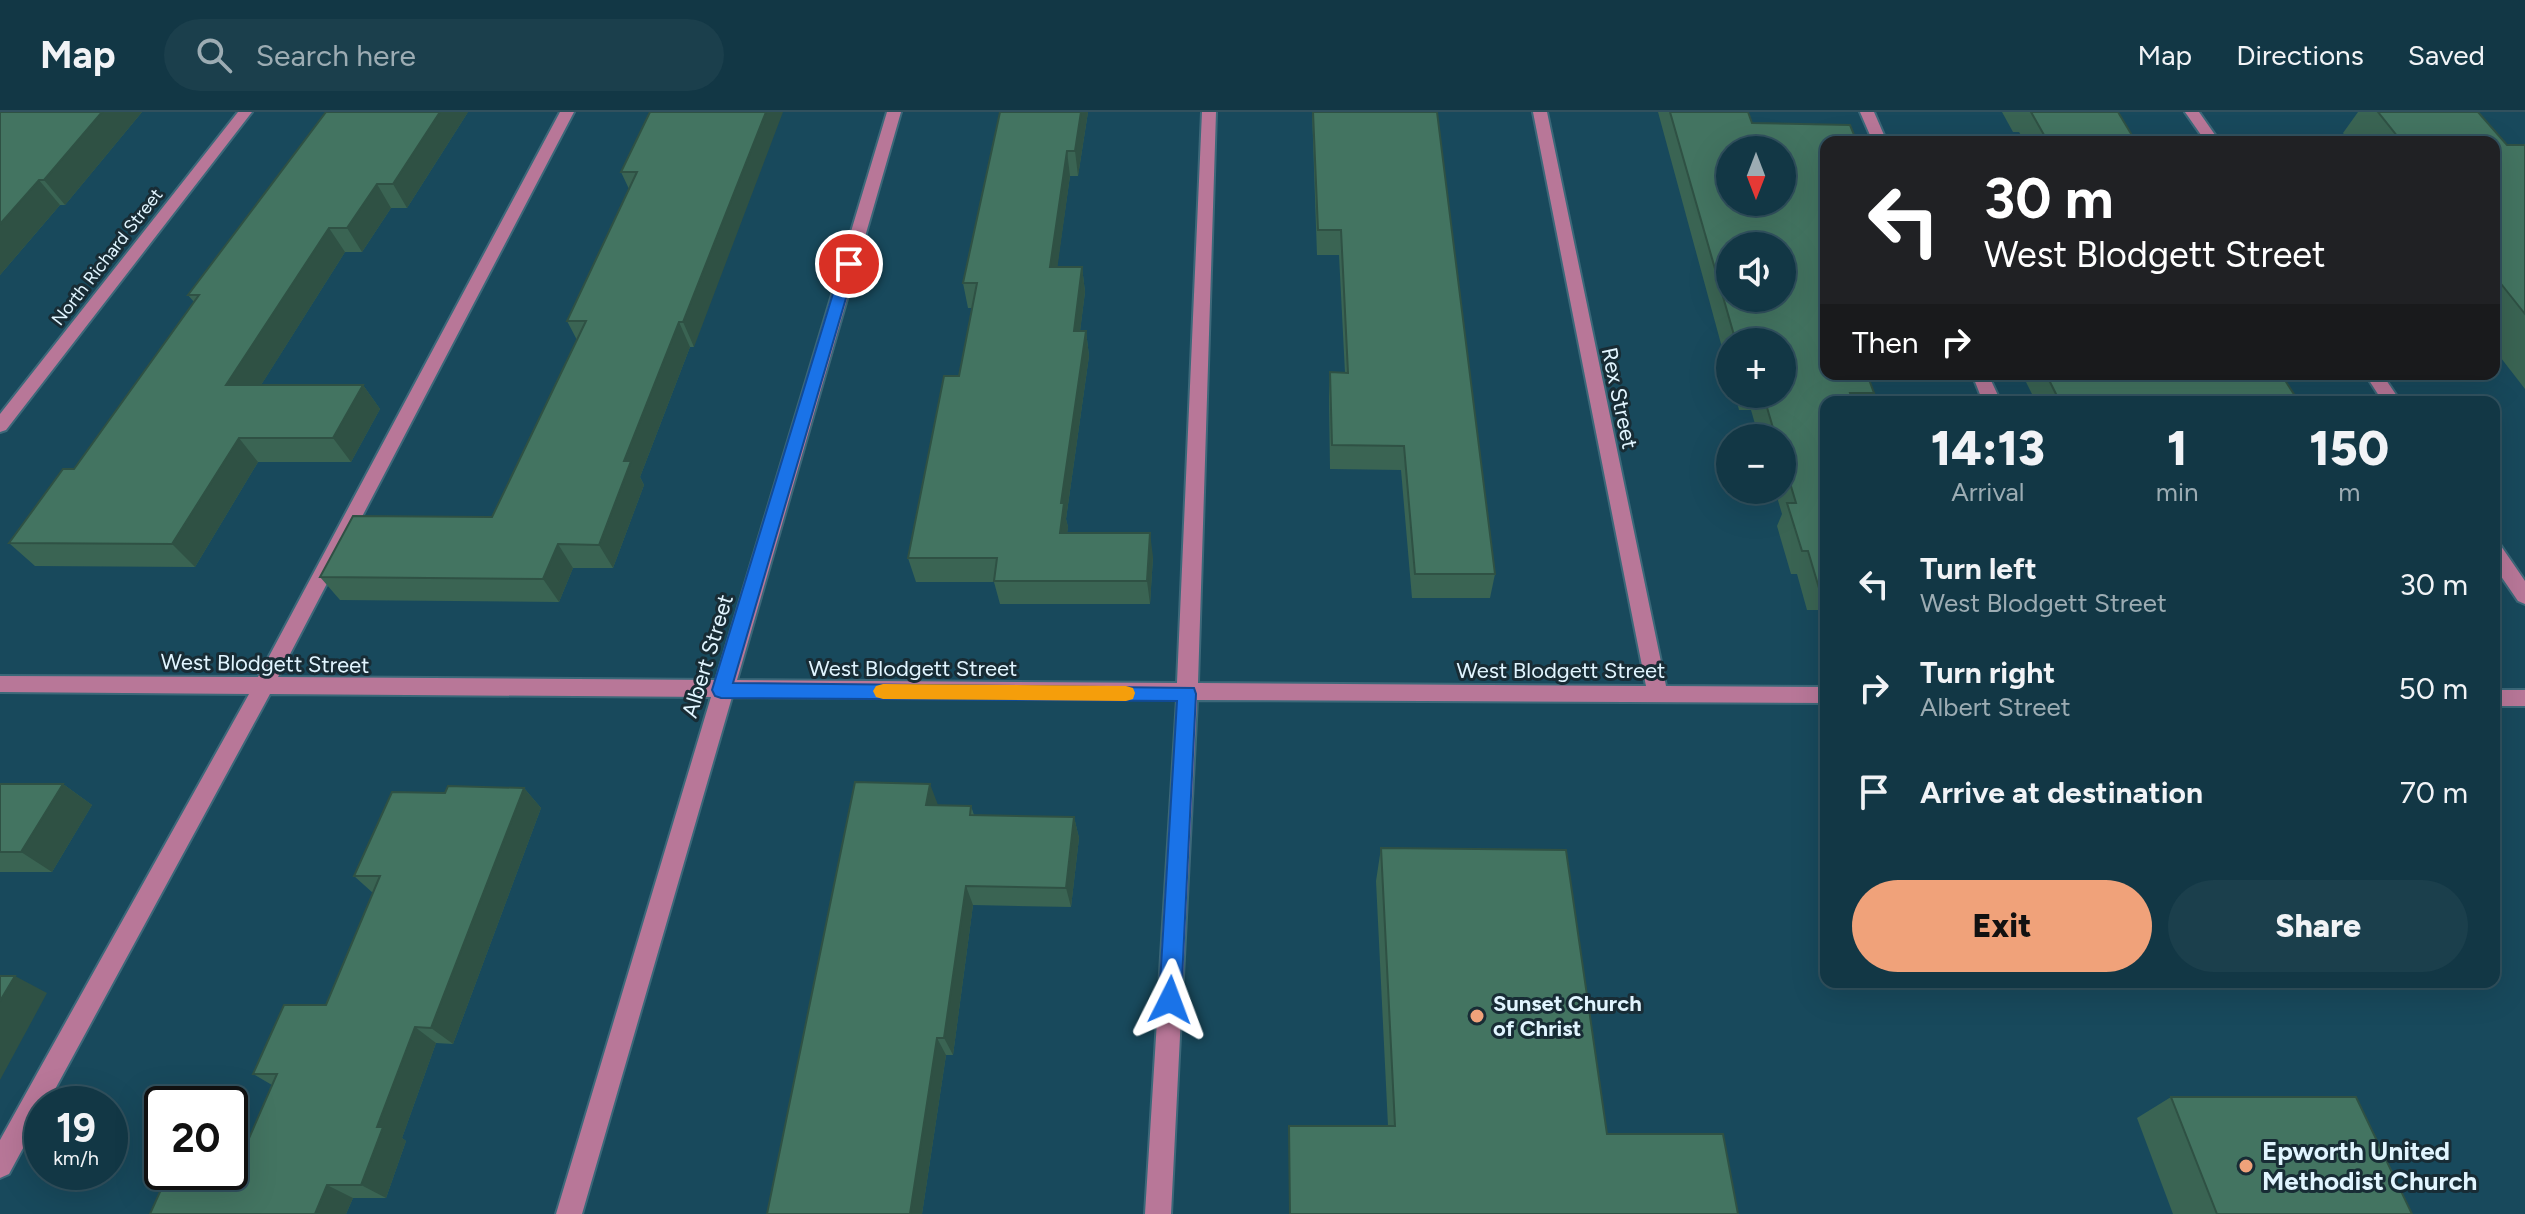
<!DOCTYPE html>
<html lang="en">
<head>
<meta charset="utf-8">
<style>
	:root { --surface:#123745; --page:#1b3f4c; --text:#f1f3f6; --muted:#9cacb3; --line:#31515e; --accent:#f0a27a }
	body { margin:0; font-family:Figtree,sans-serif; background:var(--page); color:var(--text); height:100vh; display:flex; flex-direction:column; font-size:30px; white-space:nowrap }
	* { box-sizing:border-box; margin:0 }
	p { font-size:26px; color:var(--muted) }
	.icon { flex:none; width:44px; height:44px; fill:none; stroke:currentColor; stroke-width:2; stroke-linecap:round; stroke-linejoin:round }
	.map { position:relative; flex:1; overflow:hidden }
	.drawer { position:absolute; left:1820px; top:284px; width:680px; height:592px; display:flex; flex-direction:column; background:var(--surface); border-radius:16px; box-shadow:0 8px 32px #0002,0 0 0 2px var(--line) }
	.drawer>* { flex:none }
	.top-card { position:absolute; left:1820px; top:24px; width:680px; height:244px; border-radius:16px; box-shadow:0 8px 32px #0002,0 0 0 2px var(--line); background:#202124; color:#fff; overflow:hidden }
	.needle { width:52px; rotate:180deg }
	.tools { position:absolute; left:1716px; top:24px; display:grid; gap:16px }
	.tools a { display:grid; place-items:center; width:80px; height:80px; border-radius:50%; background:var(--surface); box-shadow:0 8px 32px #0002,0 0 0 2px var(--line); font-size:40px }
	.speed { position:absolute; left:24px; top:974px; display:flex; gap:16px; font-size:40px; font-weight:700; text-align:center }
	.speed>* { display:grid; place-content:center; width:104px; height:104px; border-radius:50%; background:var(--surface); box-shadow:0 8px 32px #0002,0 0 0 2px var(--line); line-height:1 }
	.speed small { font-size:20px; font-weight:400 }
	.speed .limit { border:4px solid #111; border-radius:12px; background:#fff; color:#111 }
	.pin { position:absolute; display:grid; place-items:center; width:68px; height:68px; color:#fff; margin:-34px; border:4px solid #fff; border-radius:50%; box-shadow:0 2px 8px #0007 }
	.me { position:absolute; width:88px; margin:-44px; rotate:3deg; stroke-linejoin:round; filter:drop-shadow(0 0 6px #0008) }
	.turn { display:flex; align-items:center; gap:28px; height:168px; padding:0 32px; font-size:36px }
	.turn .icon { width:104px; height:104px; stroke-width:2.5 }
	.turn b { display:block; font-size:56px; line-height:68px }
	.then { display:flex; align-items:center; height:76px; padding:0 32px; background:#0003; gap:16px; font-size:30px }
	.eta { display:flex; justify-content:space-evenly; align-items:center; height:136px; text-align:center }
	.eta b { font-size:48px; font-weight:800; line-height:56px }
	.primary-button { display:flex; gap:16px; margin-top:auto; padding:16px 32px }
	.primary-button a { flex:1; height:92px; border-radius:48px; background:var(--accent); color:#111; font-size:32px; font-weight:800; line-height:92px; text-align:center }
	.primary-button a+a { background:var(--page); color:var(--text) }
	ul { padding:0; list-style:none }
	li { display:flex; align-items:center; gap:24px; height:104px; padding:0 32px }
	li div { flex:1 }
	li b { display:block; font-size:30px }
	li em { font-style:normal }
	header { display:flex; align-items:center; gap:48px; box-sizing:border-box; height:112px; padding:0 40px; background:var(--surface); border-bottom:2px solid var(--line) }
	header strong { font-size:38px }
	nav { display:flex; gap:44px; margin-inline-start:auto; font-size:28px }
	.search { width:560px; height:72px; background:var(--page); display:flex; align-items:center; gap:20px; box-sizing:border-box; padding:0 28px; border-radius:44px; color:var(--muted); font-size:30px }
	.map>svg:first-child { display:block }
	.lines { fill:none; stroke-linecap:round; stroke-linejoin:round }
	.minor-casing { stroke:#3c6879; stroke-width:4 }
	.minor { fill:#b87798; fill-rule:evenodd }
	.wall { fill:#3a6453 }
	.shaded-wall { fill:#2f5144 }
	.building { fill:#437461; stroke:#2f5144; stroke-width:2; fill-rule:evenodd }
	.route { fill:#1a73e8; stroke:#114b97; stroke-width:2 }
	.slow { fill:#f59e0b }
	.poi-dot { fill:#f0a27a; stroke:#182c35; stroke-width:3 }
	.labels { text-anchor:middle; stroke-width:6; stroke-linejoin:round; paint-order:stroke }
	.far-street-label { font-size:18px; fill:#e1f5ff; stroke:#182c35 }
	.street-label { font-size:22px; fill:#e1f5ff; stroke:#182c35 }
	.poi-label { font-size:22px; font-weight:bold; fill:#e1f5ff; stroke:#182c35; text-anchor:start }
	.near-poi-label { font-size:26px; font-weight:bold; fill:#e1f5ff; stroke:#182c35; text-anchor:start }
</style>
</head>
<body>
<header>
<strong>Map</strong>
<div class="search"><svg class="icon" aria-label="search" viewBox="0 0 24 24"><circle cx="10" cy="10" r="6"/><path d="M15 15l6 6"/></svg>Search here</div>
<nav><a>Map</a><a>Directions</a><a>Saved</a></nav>
</header>
<div class="map">
<svg width="2525" height="1102" viewBox="0 0 2525 1102">
	<rect width="100%" height="100%" fill="#18495c"/>
	<g class="lines">
		<defs>
			<path id="minor" d="M 238,0 L 252,0 L 6,318 L 0,320 L 0,302 Z
				M 560,0 L 574,0 L 278,565 L 716,568 L 887,0 L 901,0 L 737,568 L 1177,571 L 1202,0 L 1216,0 L 1198,571 L 1646,574 L 1533,0 L 1547,0 L 1666,574 L 1826,575 L 1826,591 L 1197,588 L 1171,1102 L 1145,1102 L 1177,587 L 732,585 L 582,1102 L 556,1102 L 711,585 L 270,582 L 47,992 L 42,992 L 42,1001 L 9,1062 L 0,1066 L 0,1028 L 249,582 L 0,580 L 0,564 L 258,565 Z
				M 1860,0 L 1874,0 L 1887,30 L 1873,30 Z
				M 2185,0 L 2199,0 L 2220,30 L 2206,30 Z
				M 1972,262 L 1988,262 L 2001,290 L 1983,290 Z
				M 2365,262 L 2382,262 L 2401,290 L 2383,290 Z
				M 2494,432 L 2501,434 L 2525,469 L 2525,492 L 2518,489 L 2494,454 Z
				M 2494,578 L 2525,578 L 2525,594 L 2494,594 Z"/>
		</defs>
		<!-- minor casing -->
		<use href="#minor" class="minor-casing"/>
		<!-- minor -->
		<use href="#minor" class="minor"/>
	</g>
	<!-- wall -->
	<path class="wall" d="M 0,0 L 142,0 L 65,93 L 60,93 L 0,163 Z
		M 468,0 L 407,96 L 391,96 L 362,140 L 345,140 L 261,273 L 363,273 L 380,297 L 351,350 L 258,350 L 195,455 L 35,454 L 9,431 L 74,357 L 194,190 L 188,183 Z
		M 650,0 L 694,235 L 690,235 L 640,365 L 644,373 L 613,456 L 573,456 L 559,490 L 340,488 L 320,465 L 492,405 L 577,228 L 567,209 L 629,77 L 621,60 Z
		M 1000,0 L 1088,0 L 1078,64 L 1070,64 L 1057,155 L 1082,155 L 1085,180 L 1080,219 L 1086,219 L 1089,244 L 1066,407 L 1068,415 L 1067,421 L 1153,445 L 1150,492 L 1000,492 L 994,470 L 916,470 L 908,446 L 959,264 L 972,196 L 968,196 L 963,171 Z
		M 1312,0 L 1437,0 L 1495,462 L 1490,486 L 1412,486 L 1401,358 L 1330,357 L 1329,285 L 1330,260 L 1345,261 L 1339,143 L 1317,143 Z
		M 1658,0 L 1748,0 L 1826,262 L 1874,281 L 1870,290 L 1826,290 L 1826,498 L 1807,498 L 1797,462 L 1791,462 L 1777,414 L 1782,402 L 1775,378 L 1782,378 L 1782,326 L 1759,326 L 1751,298 L 1739,298 L 1735,282 L 1782,282 L 1782,230 L 1730,230 L 1730,265 Z
		M 2002,0 L 2118,0 L 2136,30 L 2025,30 L 2019,20 L 2013,20 Z
		M 2358,0 L 2478,0 L 2507,33 L 2525,33 L 2525,277 L 2494,237 L 2494,30 L 2350,30 L 2343,21 Z
		M 2022,262 L 2281,262 L 2299,290 L 2036,290 Z
		M 0,672 L 63,672 L 92,693 L 52,760 L 0,760 Z
		M 524,676 L 541,696 L 453,932 L 436,931 L 402,1026 L 406,1029 L 386,1086 L 353,1086 L 346,1102 L 150,1102 L 236,1056 L 272,973 L 253,962 L 326,893 L 373,781 L 354,764 L 445,681 Z
		M 938,693 L 971,694 L 974,703 L 1074,705 L 1079,726 L 1071,795 L 973,793 L 953,943 L 946,943 L 922,1102 L 767,1102 Z
		M 1381,736 L 1607,1022 L 1738,1102 L 1289,1102 L 1289,1014 L 1388,1014 L 1376,769 Z
		M 2171,985 L 2412,1102 L 2173,1102 L 2137,1006 Z"/>
	<!-- shaded-wall -->
	<path class="shaded-wall" d="M 102,0 L 142,0 L 65,93 L 44,68 Z
		M 440,0 L 468,0 L 407,96 L 393,72 Z
		M 766,0 L 783,0 L 694,235 L 683,210 Z
		M 1081,0 L 1088,0 L 1078,64 L 1075,39 Z
		M 1067,39 L 1070,64 L 1054,180 L 1050,155 Z
		M 39,68 L 60,93 L 0,163 L 0,112 Z
		M 377,72 L 391,96 L 362,140 L 347,116 Z
		M 329,116 L 345,140 L 246,297 L 226,273 Z
		M 1082,155 L 1085,180 L 1077,244 L 1074,219 Z
		M 679,210 L 690,235 L 640,365 L 644,373 L 613,456 L 599,433 L 624,349 Z
		M 1086,219 L 1089,244 L 1066,407 L 1068,415 L 1064,445 L 1060,421 L 1061,391 Z
		M 363,273 L 380,297 L 351,350 L 333,326 Z
		M 239,326 L 258,350 L 195,455 L 172,432 Z
		M 1150,421 L 1153,445 L 1150,492 L 1147,469 Z
		M 558,432 L 573,456 L 559,490 L 543,467 Z
		M 63,672 L 92,693 L 52,760 L 21,740 Z
		M 930,672 L 938,693 L 934,714 L 926,693 Z
		M 524,676 L 541,696 L 453,932 L 431,916 Z
		M 1074,705 L 1079,726 L 1071,795 L 1066,776 Z
		M 966,774 L 973,793 L 953,943 L 944,926 Z
		M 15,864 L 47,881 L 0,968 L 0,889 Z
		M 415,915 L 436,931 L 402,1026 L 406,1029 L 386,1086 L 361,1073 L 377,1015 Z
		M 937,926 L 946,943 L 922,1102 L 910,1102 Z
		M 327,1073 L 353,1086 L 346,1102 L 315,1102 Z"/>
	<!-- building -->
	<path class="building" d="M 0,0 L 102,0 L 44,68 L 39,68 L 0,112 Z
		M 326,0 L 440,0 L 393,72 L 377,72 L 347,116 L 329,116 L 226,273 L 363,273 L 333,326 L 239,326 L 172,432 L 9,431 L 63,357 L 74,357 L 199,183 L 188,183 Z
		M 650,0 L 766,0 L 683,210 L 679,210 L 624,349 L 631,349 L 599,433 L 558,432 L 543,467 L 320,465 L 353,404 L 492,405 L 586,209 L 567,209 L 637,60 L 621,60 Z
		M 1000,0 L 1081,0 L 1075,39 L 1067,39 L 1050,155 L 1082,155 L 1074,219 L 1086,219 L 1061,391 L 1064,391 L 1060,421 L 1150,421 L 1147,469 L 994,469 L 997,446 L 908,446 L 944,264 L 959,264 L 977,171 L 963,171 Z
		M 1313,0 L 1437,0 L 1495,462 L 1415,462 L 1404,334 L 1332,333 L 1330,260 L 1348,261 L 1341,118 L 1318,118 Z
		M 1670,0 L 1748,0 L 1752,11 L 1850,13 L 1857,30 L 1826,30 L 1826,262 L 1867,262 L 1874,281 L 1850,281 L 1853,290 L 1826,290 L 1826,476 L 1819,476 L 1808,439 L 1802,439 L 1787,391 L 1796,391 L 1782,344 L 1782,326 L 1776,326 L 1763,282 L 1782,282 L 1782,230 L 1736,230 ZM 1730,38 L 1782,38 L 1782,90 L 1730,90 ZM 1730,134 L 1782,134 L 1782,186 L 1730,186 Z
		M 2031,0 L 2118,0 L 2136,30 L 2048,30 Z
		M 2378,0 L 2478,0 L 2507,33 L 2525,33 L 2525,202 L 2494,163 L 2494,30 L 2402,30 Z
		M 2046,262 L 2281,262 L 2299,290 L 2060,290 Z
		M 855,670 L 930,672 L 926,693 L 971,694 L 970,703 L 1074,705 L 1066,776 L 966,774 L 944,926 L 937,926 L 910,1102 L 767,1102 Z
		M 0,672 L 63,672 L 21,740 L 0,740 Z
		M 448,674 L 524,676 L 431,916 L 415,915 L 377,1015 L 383,1015 L 361,1073 L 327,1073 L 315,1102 L 150,1102 L 169,1060 L 230,1060 L 230,1056 L 236,1056 L 277,962 L 253,962 L 284,893 L 326,893 L 380,764 L 354,764 L 392,680 L 445,681 Z
		M 1381,736 L 1566,738 L 1607,1022 L 1723,1022 L 1738,1102 L 1290,1102 L 1289,1014 L 1395,1014 Z
		M 0,864 L 15,864 L 0,889 Z
		M 2171,985 L 2356,985 L 2412,1102 L 2217,1102 Z"/>
	<!-- route -->
	<path class="route" d="M 849,148 L 856,152 L 733,571 L 1194,576 L 1196,582 L 1181,888 L 1178,895 L 1170,898 L 1162,895 L 1159,888 L 1177,589 L 721,586 L 715,584 L 712,578 L 842,152 Z"/>
	<!-- slow -->
	<path class="slow" d="M 883,572 L 1126,574 L 1133,576 L 1135,581 L 1133,587 L 1126,589 L 883,587 L 876,585 L 873,579 L 876,574 Z"/>
	<!-- markers -->
	<g class="poi-dot">
		<circle cx="1477" cy="904" r="8"/>
		<circle cx="2246" cy="1054" r="8"/>
	</g>
	<g class="labels">
		<!-- far-street labels -->
		<g class="far-street-label">
			<text transform="translate(107 145) rotate(-52)" y="6">North Richard Street</text>
		</g>
		<!-- street labels -->
		<g class="street-label">
			<text transform="translate(1620 286) rotate(78)" y="8">Rex Street</text>
			<text transform="translate(707 544) rotate(-73)" y="8">Albert Street</text>
			<text transform="translate(265 551) rotate(1)" y="8">West Blodgett Street</text>
			<text x="913" y="564">West Blodgett Street</text>
			<text x="1561" y="566">West Blodgett Street</text>
		</g>
		<!-- poi labels -->
		<g class="poi-label">
			<text x="1493" y="899">Sunset Church<tspan x="1493" dy="25">of Christ</tspan></text>
		</g>
		<!-- near-poi labels -->
		<g class="near-poi-label">
			<text x="2262" y="1048">Epworth United<tspan x="2262" dy="30">Methodist Church</tspan></text>
		</g>
	</g>
</svg>
<div class="tools">
<a><svg class="needle" viewBox="-14 -14 28 28"><path d="M0-13l5 13h-10z" fill="#e53935"/><path d="M0 13l5-13h-10z" fill="#9cacb3"/></svg></a>
<a><svg class="icon" aria-label="sound" viewBox="0 0 24 24"><path d="M4 9h4l5-4v14l-5-4H4zM17 9q2 3 0 6"/></svg></a>
<a>+</a>
<a>−</a>
</div>
<div class="speed"><div>19<small>km/h</small></div><div class="limit">20</div></div>
<div class="pin" style="left:849px;top:152px;background:#d93025"><svg class="icon" aria-label="arrive" viewBox="0 0 24 24"><path d="M6 21V4h12l-3 4 3 4H6"/></svg></div>
<svg class="me" style="left:1170px;top:888px" viewBox="-20 -20 40 40"><path d="M0-17L14 15 0 8-14 15z" fill="#1a73e8" stroke="#fff" stroke-width="4"/></svg>
<div class="top-card">
<div class="turn"><svg class="icon" aria-label="left" viewBox="0 0 24 24"><path d="M17 20v-9H6M10 6l-5 5 5 5"/></svg><div><b>30 m</b>West Blodgett Street</div></div>
<div class="then">Then<svg class="icon" aria-label="right" viewBox="0 0 24 24"><path d="M7 20v-9h11M14 6l5 5-5 5"/></svg></div>
</div>
<section class="drawer">
<div class="eta">
<div><b>14:13</b><p>Arrival</p></div>
<div><b>1</b><p>min</p></div>
<div><b>150</b><p>m</p></div>
</div>
<ul>
<li><svg class="icon" aria-label="left" viewBox="0 0 24 24"><path d="M17 20v-9H6M10 6l-5 5 5 5"/></svg><div><b>Turn left</b><p>West Blodgett Street</p></div><em>30 m</em></li>
<li><svg class="icon" aria-label="right" viewBox="0 0 24 24"><path d="M7 20v-9h11M14 6l5 5-5 5"/></svg><div><b>Turn right</b><p>Albert Street</p></div><em>50 m</em></li>
<li><svg class="icon" aria-label="arrive" viewBox="0 0 24 24"><path d="M6 21V4h12l-3 4 3 4H6"/></svg><div><b>Arrive at destination</b></div><em>70 m</em></li>
</ul>
<div class="primary-button"><a>Exit</a><a>Share</a></div>
</section>
</div>
</body>
</html>
